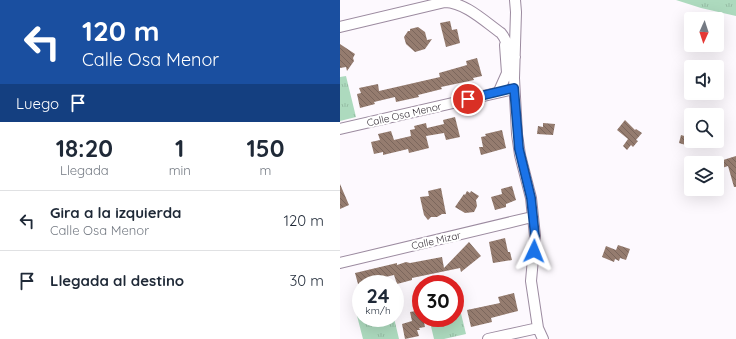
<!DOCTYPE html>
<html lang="es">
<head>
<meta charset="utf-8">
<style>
	:root { --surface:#fff; --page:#f6f6f7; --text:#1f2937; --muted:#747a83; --line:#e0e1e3 }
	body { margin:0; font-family:Quicksand,sans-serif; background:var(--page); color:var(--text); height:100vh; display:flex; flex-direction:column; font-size:15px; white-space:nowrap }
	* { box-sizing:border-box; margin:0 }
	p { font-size:13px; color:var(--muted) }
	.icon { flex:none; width:22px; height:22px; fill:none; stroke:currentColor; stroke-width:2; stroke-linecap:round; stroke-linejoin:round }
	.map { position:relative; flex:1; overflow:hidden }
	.sheet { display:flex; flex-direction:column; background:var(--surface); width:340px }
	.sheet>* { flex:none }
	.guide { background:#1a4fa0; color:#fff; overflow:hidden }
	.needle { width:26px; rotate:183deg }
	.buttons { position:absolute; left:344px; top:12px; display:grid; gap:8px }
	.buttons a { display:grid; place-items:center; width:40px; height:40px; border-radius:4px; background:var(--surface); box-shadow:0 4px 16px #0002; font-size:20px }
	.speed { position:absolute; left:12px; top:275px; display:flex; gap:8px; font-size:20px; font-weight:700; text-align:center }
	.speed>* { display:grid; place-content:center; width:52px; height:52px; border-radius:50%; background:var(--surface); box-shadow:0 4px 16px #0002; line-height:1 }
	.speed small { font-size:10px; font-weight:400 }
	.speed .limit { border:6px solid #d22; background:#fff; color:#111 }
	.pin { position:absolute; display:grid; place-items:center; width:34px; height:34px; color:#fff; margin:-17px; border:2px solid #fff; border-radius:50%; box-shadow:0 1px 4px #0007 }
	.me { position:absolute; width:44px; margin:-22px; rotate:2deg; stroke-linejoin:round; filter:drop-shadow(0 0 3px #0008) }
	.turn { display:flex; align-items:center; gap:14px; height:84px; padding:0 16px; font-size:18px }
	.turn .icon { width:52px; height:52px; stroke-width:2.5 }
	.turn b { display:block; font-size:28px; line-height:34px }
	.then { display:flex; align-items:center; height:38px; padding:0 16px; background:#0003; gap:8px; font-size:15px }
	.eta { display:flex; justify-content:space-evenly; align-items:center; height:68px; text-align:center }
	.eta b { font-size:24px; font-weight:700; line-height:28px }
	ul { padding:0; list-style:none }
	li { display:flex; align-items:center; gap:12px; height:60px; padding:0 16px; border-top:1px solid var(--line) }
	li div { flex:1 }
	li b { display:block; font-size:15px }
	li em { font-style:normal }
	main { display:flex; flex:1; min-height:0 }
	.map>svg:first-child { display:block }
	.grass { fill:url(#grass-tufts) }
	.building { fill:url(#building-back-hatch) }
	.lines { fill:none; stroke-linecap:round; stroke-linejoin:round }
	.minor-casing { stroke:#9c8ba0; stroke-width:12 }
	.minor { stroke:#fff; stroke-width:10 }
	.route-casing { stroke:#114b97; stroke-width:10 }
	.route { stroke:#1a73e8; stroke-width:7 }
	.labels { text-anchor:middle; stroke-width:4; stroke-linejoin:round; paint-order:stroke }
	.street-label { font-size:10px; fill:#39323a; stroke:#fff }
</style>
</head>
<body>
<main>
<section class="sheet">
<div class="guide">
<div class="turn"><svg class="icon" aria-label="left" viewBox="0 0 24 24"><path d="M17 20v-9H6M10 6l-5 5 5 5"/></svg><div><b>120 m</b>Calle Osa Menor</div></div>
<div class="then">Luego<svg class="icon" aria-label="arrive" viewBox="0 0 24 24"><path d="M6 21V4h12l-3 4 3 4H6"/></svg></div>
</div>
<div class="eta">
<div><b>18:20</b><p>Llegada</p></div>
<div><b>1</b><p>min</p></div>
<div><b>150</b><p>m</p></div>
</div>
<ul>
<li><svg class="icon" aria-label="left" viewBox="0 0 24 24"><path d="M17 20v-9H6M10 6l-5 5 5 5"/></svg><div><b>Gira a la izquierda</b><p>Calle Osa Menor</p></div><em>120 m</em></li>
<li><svg class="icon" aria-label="arrive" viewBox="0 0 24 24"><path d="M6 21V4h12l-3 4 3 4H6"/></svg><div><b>Llegada al destino</b></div><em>30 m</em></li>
</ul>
</section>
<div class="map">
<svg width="396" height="339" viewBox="0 0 396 339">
	<defs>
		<pattern id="grass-tufts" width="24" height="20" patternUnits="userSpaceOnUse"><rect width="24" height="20" fill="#addabe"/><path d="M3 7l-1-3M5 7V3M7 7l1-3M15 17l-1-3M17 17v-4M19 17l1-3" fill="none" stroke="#96bca4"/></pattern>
		<pattern id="building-back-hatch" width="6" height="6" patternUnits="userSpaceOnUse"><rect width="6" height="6" fill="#957c6f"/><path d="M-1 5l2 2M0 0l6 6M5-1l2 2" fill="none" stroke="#7b665c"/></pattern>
	</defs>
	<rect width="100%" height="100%" fill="#fdf9fe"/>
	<!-- grass -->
	<path class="grass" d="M 336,0 L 396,0 L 396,16 L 361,8 Z
		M 6,76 L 16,117 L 0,121 L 0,77 Z
		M 115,289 L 126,334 L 104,339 L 94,339 L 89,318 L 115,318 Z
		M 21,311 L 21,318 L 54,318 L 59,339 L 23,339 L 16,312 Z"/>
	<!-- building -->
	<path class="building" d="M 110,21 L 112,30 L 117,29 L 120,43 L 106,47 L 100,23 Z
		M 78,27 L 85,32 L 87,40 L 92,39 L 85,49 L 75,52 L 66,44 L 64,37 L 68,31 L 70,31 L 70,29 Z
		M 0,44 L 15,54 L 13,58 L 14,61 L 7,71 L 6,67 L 0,68 Z
		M 137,58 L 142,76 L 133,78 L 134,80 L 101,87 L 102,89 L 78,95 L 79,97 L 56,102 L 55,97 L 34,102 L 35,104 L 20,108 L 17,94 L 21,93 L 19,88 L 38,84 L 39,91 L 100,77 L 99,73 L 127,65 L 126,61 Z
		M 115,117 L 120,137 L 106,140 L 104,133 L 86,136 L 89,148 L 69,153 L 68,149 L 43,155 L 43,152 L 34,154 L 31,142 L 40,140 L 38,134 L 51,131 L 54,140 L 71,136 L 70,130 L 75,129 L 74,126 L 86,123 L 87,128 L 104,124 L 103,120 Z
		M 285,120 L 295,130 L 296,129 L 302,133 L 296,140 L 298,141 L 293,147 L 291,145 L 287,150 L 283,146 L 288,139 L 277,130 Z
		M 203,123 L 215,124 L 213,135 L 197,134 L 198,126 L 203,127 Z
		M 162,130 L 166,148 L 141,155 L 139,147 L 143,147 L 141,137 L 146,136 L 145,134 Z
		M 341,135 L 351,138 L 349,146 L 339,143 Z
		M 396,156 L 396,187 L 394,187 L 388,166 L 382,168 L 380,161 Z
		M 0,184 L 9,205 L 0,209 Z
		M 172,186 L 176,200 L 166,204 L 166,207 L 155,210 L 151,197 L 162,194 L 161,189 Z
		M 101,188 L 106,214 L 102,214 L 97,217 L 91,217 L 88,220 L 84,215 L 80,197 L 89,196 L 88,191 Z
		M 127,191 L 130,193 L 131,191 L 139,196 L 136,200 L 137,206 L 134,212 L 125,213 L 115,207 L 124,194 L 125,195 Z
		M 165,238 L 168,252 L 170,252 L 172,260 L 153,263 L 149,242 Z
		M 129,242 L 141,256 L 121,272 L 120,268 L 72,278 L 72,280 L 57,284 L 54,275 L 37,279 L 38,284 L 18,284 L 15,273 L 57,263 L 57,265 L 66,262 L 70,263 L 102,257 L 104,268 Z
		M 278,245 L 290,249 L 286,260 L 280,258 L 279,261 L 275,259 L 274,262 L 262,257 L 266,246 L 276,250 Z
		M 174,293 L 178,311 L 151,318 L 152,322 L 131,327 L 127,310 L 160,303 L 158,297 Z
		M 81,310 L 81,318 L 83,318 L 85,327 L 79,328 L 80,330 L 77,330 L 79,336 L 65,339 L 62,324 L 72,321 L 70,312 Z"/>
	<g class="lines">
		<defs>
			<path id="minor" d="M 175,0 L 176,12 L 174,78 L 177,134 L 180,155 L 191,198 L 195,236 L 191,281 L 198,328 L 203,339
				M 0,27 L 105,2 C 126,3 144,21 161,33 C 168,41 166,49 175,57
				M 159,91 L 167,73 L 165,45
				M 0,129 L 174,89
				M 0,263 L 192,217
				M 148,339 L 198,328"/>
		</defs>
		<!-- minor casing -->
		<use href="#minor" class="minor-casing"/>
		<!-- minor -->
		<use href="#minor" class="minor"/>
	</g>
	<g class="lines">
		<defs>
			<path id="route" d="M 128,99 L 174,88 L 179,149 L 191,198 L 195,236 L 194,251"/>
		</defs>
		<!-- route casing -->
		<use href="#route" class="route-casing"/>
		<!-- route -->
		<use href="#route" class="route"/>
	</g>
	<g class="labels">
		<!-- street labels -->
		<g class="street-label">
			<text transform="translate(64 114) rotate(-13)" y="4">Calle Osa Menor</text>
			<text transform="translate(96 240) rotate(-13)" y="4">Calle Mizar</text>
		</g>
	</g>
</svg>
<div class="buttons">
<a><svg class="needle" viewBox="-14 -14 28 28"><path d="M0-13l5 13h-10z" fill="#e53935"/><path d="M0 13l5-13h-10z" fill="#747a83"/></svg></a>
<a><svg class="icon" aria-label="sound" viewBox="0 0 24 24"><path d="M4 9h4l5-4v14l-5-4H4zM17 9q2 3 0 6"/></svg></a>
<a><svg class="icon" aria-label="search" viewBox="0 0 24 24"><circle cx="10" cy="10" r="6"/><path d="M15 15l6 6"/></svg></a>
<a><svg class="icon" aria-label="layers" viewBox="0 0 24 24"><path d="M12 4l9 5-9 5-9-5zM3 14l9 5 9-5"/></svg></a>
</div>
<div class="speed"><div>24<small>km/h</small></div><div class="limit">30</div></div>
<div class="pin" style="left:128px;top:99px;background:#d93025"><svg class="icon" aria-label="arrive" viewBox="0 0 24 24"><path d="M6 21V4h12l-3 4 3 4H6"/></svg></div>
<svg class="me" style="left:194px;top:251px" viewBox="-20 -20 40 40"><path d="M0-17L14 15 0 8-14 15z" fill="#1a73e8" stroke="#fff" stroke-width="4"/></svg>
</div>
</main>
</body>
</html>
